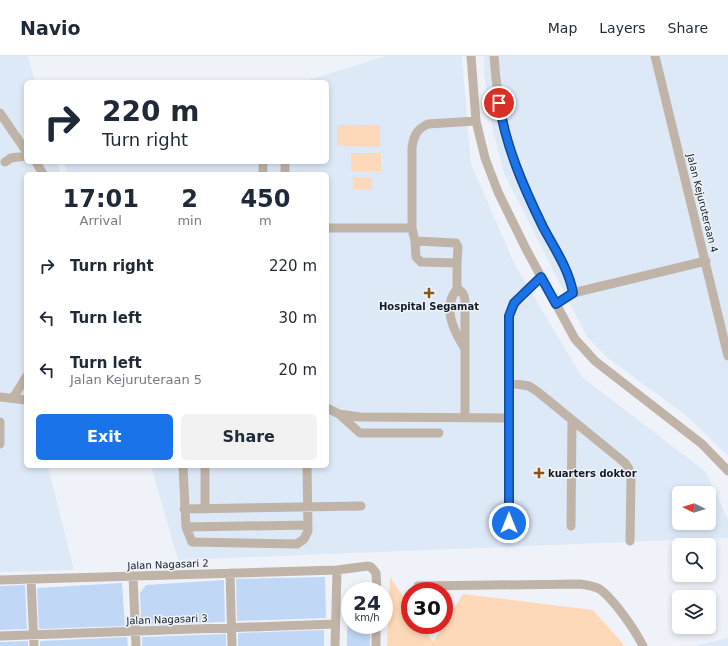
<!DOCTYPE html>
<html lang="en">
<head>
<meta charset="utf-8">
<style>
	:root { --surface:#fff; --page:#f2f2f3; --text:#1f2937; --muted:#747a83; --line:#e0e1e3; --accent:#1a73e8 }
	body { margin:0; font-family:"DejaVu Sans",sans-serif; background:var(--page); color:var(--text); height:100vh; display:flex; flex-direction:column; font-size:15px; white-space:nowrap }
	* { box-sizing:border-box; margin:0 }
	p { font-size:13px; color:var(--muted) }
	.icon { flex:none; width:22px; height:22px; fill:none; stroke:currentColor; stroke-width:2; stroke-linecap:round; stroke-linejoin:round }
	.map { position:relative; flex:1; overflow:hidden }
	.panel { position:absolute; left:24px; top:116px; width:305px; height:296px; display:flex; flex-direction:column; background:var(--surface); border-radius:6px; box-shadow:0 2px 6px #0003 }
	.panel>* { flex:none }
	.top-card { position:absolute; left:24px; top:24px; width:305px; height:84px; border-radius:6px; box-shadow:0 2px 6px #0003; background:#fff; color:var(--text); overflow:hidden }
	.needle { width:26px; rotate:275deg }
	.tools { position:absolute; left:672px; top:430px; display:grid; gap:8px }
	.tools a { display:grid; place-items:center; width:44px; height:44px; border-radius:6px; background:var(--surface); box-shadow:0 2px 6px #0003; font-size:20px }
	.speed { position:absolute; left:341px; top:526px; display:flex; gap:8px; font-size:20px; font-weight:700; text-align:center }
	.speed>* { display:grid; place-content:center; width:52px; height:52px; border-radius:50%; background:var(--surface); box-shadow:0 2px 6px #0003; line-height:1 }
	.speed small { font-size:10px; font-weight:400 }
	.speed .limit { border:6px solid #d22; background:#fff; color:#111 }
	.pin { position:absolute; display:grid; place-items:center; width:34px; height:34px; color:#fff; margin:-17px; border:2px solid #fff; border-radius:50%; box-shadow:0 1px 4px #0007 }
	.me { position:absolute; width:44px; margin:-22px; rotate:0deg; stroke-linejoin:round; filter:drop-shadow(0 0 3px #0008) }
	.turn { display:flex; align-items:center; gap:14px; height:84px; padding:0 12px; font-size:18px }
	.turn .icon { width:52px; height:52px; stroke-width:2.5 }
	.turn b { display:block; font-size:28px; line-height:34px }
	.eta { display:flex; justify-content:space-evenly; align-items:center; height:68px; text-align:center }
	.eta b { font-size:24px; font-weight:700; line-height:28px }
	.cta { display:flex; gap:8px; margin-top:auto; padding:8px 12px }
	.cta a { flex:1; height:46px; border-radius:6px; background:var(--accent); color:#fff; font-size:16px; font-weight:700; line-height:46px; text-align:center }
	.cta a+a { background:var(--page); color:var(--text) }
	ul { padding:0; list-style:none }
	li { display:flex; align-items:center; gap:12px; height:52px; padding:0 12px }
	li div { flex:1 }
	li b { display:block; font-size:15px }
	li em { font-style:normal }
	header { display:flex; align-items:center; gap:24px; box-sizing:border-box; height:56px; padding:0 20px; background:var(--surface); border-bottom:1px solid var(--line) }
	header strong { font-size:19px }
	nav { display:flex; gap:22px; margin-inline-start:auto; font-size:14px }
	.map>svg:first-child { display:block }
	.built { fill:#dee9f8; fill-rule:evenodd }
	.green { fill:#fdd9b9 }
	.building { fill:#c1d7f6 }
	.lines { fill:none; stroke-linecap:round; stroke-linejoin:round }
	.minor { stroke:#c0b3a7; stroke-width:9 }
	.route-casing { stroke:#114b97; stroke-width:10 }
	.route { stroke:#1a73e8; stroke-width:7 }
	.poi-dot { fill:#8e5410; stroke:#eff3f9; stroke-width:1.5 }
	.labels { text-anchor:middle; stroke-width:3; stroke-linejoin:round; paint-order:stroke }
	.street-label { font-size:10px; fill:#141c27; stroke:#eff3f9 }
	.poi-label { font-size:10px; font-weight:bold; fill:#141c27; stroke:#eff3f9 }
</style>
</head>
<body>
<header>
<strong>Navio</strong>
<nav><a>Map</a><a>Layers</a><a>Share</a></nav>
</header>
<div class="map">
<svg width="728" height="590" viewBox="0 0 728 590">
	<rect width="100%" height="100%" fill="#eff3f9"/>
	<!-- built -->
	<path class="built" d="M 0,0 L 28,0 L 35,26 L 26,26 L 26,106 L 57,106 L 61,118 L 26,118 L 26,410 L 48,410 L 74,514 L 0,516 Z
		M 386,0 L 462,0 L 471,108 L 514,207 L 582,321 L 706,416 L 728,463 L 728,482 L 178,504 L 151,410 L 327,410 L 327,118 L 67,118 L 64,106 L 327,106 L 327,26 L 302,26 ZM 679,437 L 709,437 L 709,467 L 679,467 Z
		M 484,0 L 728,0 L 728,400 L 688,361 L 609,303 L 587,281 L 504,117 L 493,75 L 484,18 Z
		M 728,582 L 728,590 L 698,590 L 698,589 Z"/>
	<!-- green -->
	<path class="green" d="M 337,69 L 380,69 L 380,91 L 337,90 Z
		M 351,97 L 381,97 L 381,115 L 351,115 Z
		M 353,121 L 372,122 L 372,134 L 353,133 Z
		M 390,521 L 410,551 L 410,569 L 422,569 L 433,586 L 463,538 L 593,554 L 625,590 L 387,590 Z"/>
	<!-- building -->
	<path class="building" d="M 325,521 L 326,562 L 237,565 L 236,523 Z
		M 224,524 L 225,566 L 146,569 L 141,564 L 140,537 L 146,529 Z
		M 122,527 L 125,570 L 39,573 L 37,532 Z
		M 25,529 L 27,573 L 0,574 L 0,530 Z
		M 347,569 L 370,569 L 370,590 L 347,590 Z
		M 324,574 L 324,590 L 238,590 L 238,577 Z
		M 226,578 L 226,590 L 142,590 L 142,581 Z
		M 127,581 L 128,590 L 40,590 L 40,585 Z
		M 28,585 L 28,590 L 0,590 L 0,586 Z"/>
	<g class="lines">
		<!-- minor -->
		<path class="minor" d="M 471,0 L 476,65 L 485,102 L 498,136 L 526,193 L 575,283 L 595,305 L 702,388 L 728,415
			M 494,0 C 498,60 510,103 536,157 C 549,183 569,209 573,237
			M 655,0 L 728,300
			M 0,57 L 26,95
			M 5,106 L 11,102 L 26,100
			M 36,106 L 43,118
			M 285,106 L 285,118
			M 263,118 L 263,106
			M 327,172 L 412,172
			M 415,185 L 456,187 L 458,191 L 457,207
			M 457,233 L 457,207 L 421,206 L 416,201 L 415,185 L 412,172 L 412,91 C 414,79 417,73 428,68 L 476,65
			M 556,248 L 573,237 L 706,205
			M 464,291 C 453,274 442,251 457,233 C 464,236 465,241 465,248 L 465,361
			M 509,327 L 529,330 L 538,336 L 625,407 L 629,413 L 631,422 L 630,485
			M 0,341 L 26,344
			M 13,342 L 26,321
			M 327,352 L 339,358 L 360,361 L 508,362
			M 339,358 L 360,377 L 439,377
			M 0,366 L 0,388
			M 183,410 L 186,471 L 192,486 L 297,488 L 304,483 L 308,475 L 307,410
			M 205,410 L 205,453
			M 184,453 L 361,450
			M 571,470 L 572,364
			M 186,471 L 308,469
			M 509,483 L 509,260 C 516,243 527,233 541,221
			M 230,517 L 232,590
			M 133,520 L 136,590
			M 31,523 L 34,590
			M 0,524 L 337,514 L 368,510 L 371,511 L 376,517 L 377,535
			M 418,530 L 580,528 C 587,529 596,530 601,534 C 615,545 635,574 643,590
			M 0,580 L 335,568
			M 335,590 L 337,514
			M 376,590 L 376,569"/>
	</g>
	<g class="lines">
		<defs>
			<path id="route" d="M 499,47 C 506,91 523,130 543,171 C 554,192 569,213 573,237 L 556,248 L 541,221 L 514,247 L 509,260 L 509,467"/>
		</defs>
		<!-- route casing -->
		<use href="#route" class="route-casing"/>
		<!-- route -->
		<use href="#route" class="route"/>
	</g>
	<!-- markers -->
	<g class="poi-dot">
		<path d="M427 231h4v4h4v4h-4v4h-4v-4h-4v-4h4z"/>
		<path d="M537 411h4v4h4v4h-4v4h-4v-4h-4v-4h4z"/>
	</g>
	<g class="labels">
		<!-- street labels -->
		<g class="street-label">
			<text transform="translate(703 147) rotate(76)" y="4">Jalan Kejuruteraan 4</text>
			<text transform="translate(168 508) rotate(-2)" y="4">Jalan Nagasari 2</text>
			<text transform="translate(167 563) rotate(-2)" y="4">Jalan Nagasari 3</text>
		</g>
		<!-- poi labels -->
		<g class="poi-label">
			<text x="429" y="254">Hospital Segamat</text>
			<text x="548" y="421" text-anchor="start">kuarters doktor</text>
		</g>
	</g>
</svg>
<div class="tools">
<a><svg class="needle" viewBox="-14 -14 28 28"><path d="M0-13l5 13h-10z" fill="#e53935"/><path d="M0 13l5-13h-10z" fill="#747a83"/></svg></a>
<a><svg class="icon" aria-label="search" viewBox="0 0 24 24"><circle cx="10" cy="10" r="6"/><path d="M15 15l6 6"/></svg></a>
<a><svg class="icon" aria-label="layers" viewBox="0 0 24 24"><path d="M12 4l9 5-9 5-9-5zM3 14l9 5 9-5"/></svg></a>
</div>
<div class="speed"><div>24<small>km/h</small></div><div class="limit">30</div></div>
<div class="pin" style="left:499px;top:47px;background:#d93025"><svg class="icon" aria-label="arrive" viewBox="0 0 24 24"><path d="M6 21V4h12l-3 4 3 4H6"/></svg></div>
<svg class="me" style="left:509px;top:467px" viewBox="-20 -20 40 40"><circle r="17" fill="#1a73e8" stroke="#fff" stroke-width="3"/><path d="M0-11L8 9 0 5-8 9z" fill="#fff"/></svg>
<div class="top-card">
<div class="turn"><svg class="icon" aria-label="right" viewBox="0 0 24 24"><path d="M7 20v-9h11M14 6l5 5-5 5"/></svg><div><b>220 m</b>Turn right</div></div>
</div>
<section class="panel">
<div class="eta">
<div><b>17:01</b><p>Arrival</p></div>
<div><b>2</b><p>min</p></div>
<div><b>450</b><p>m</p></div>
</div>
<ul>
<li><svg class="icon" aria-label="right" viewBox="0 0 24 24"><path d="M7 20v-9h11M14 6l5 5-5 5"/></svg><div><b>Turn right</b></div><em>220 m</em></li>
<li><svg class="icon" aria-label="left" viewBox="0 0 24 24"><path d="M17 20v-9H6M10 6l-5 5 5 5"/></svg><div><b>Turn left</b></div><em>30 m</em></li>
<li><svg class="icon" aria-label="left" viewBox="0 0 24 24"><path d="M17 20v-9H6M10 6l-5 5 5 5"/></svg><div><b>Turn left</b><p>Jalan Kejuruteraan 5</p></div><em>20 m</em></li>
</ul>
<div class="cta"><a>Exit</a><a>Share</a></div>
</section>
</div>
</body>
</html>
